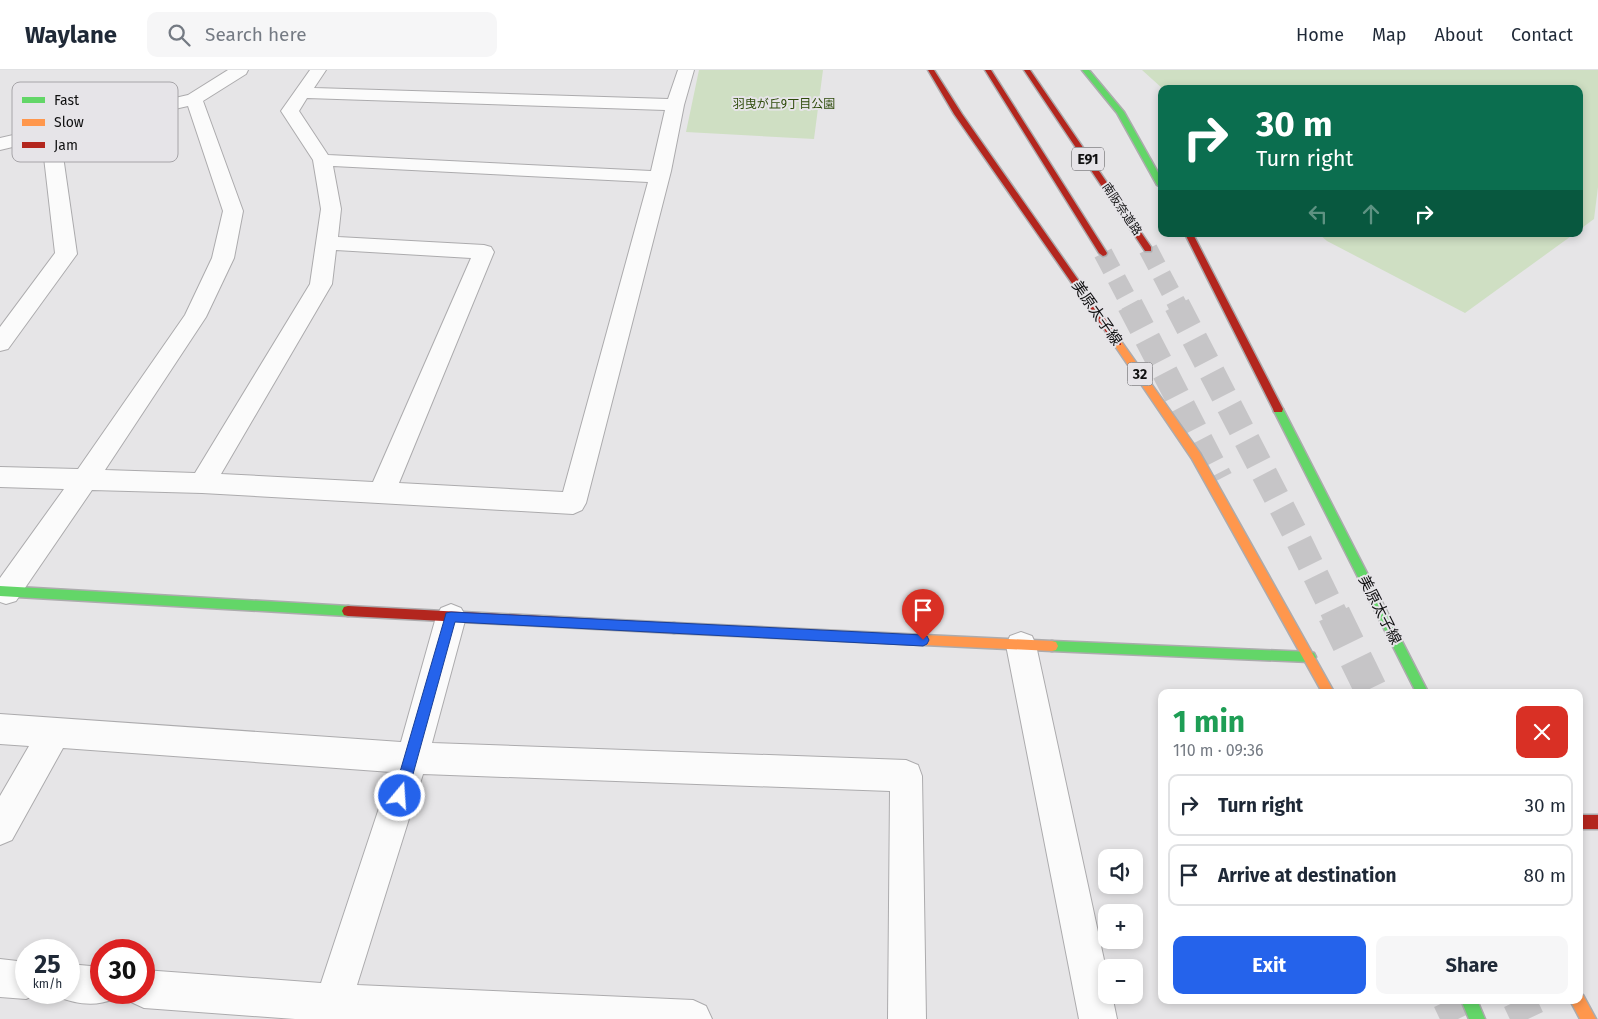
<!DOCTYPE html>
<html lang="en">
<head>
<meta charset="utf-8">
<style>
	:root { --surface:#fff; --page:#f6f6f7; --text:#1f2937; --muted:#747a83; --line:#e0e1e3; --accent:#2563eb }
	body { margin:0; font-family:"Fira Sans","Noto Sans JP",sans-serif; background:var(--page); color:var(--text); height:100vh; display:flex; flex-direction:column; font-size:19px; white-space:nowrap }
	* { box-sizing:border-box; margin:0 }
	p { font-size:16px; color:var(--muted) }
	.icon { flex:none; width:28px; height:28px; fill:none; stroke:currentColor; stroke-width:2; stroke-linecap:round; stroke-linejoin:round }
	.map { position:relative; flex:1; overflow:hidden }
	.panel { position:absolute; left:1158px; top:619px; width:425px; height:315px; display:flex; flex-direction:column; background:var(--surface); border-radius:10px; box-shadow:0 2px 8px #0003 }
	.panel>* { flex:none }
	.banner { position:absolute; left:1158px; top:15px; width:425px; height:152px; border-radius:10px; box-shadow:0 2px 8px #0003; background:#0b6e4f; color:#fff; overflow:hidden }
	.buttons { position:absolute; left:1098px; top:779px; display:grid; gap:10px }
	.buttons a { display:grid; place-items:center; width:45px; height:45px; border-radius:10px; background:var(--surface); box-shadow:0 2px 8px #0003; font-size:25px }
	.speed { position:absolute; left:15px; top:869px; display:flex; gap:10px; font-size:25px; font-weight:700; text-align:center }
	.speed>* { display:grid; place-content:center; width:65px; height:65px; border-radius:50%; background:var(--surface); box-shadow:0 2px 8px #0003; line-height:1 }
	.speed small { font-size:12px; font-weight:400 }
	.speed .limit { border:8px solid #d22; background:#fff; color:#111 }
	.pin { position:absolute; display:grid; place-items:center; width:42px; height:42px; color:#fff; margin:-51px -21px; border-radius:50% 50% 50% 0; rotate:-45deg; box-shadow:0 0 5px #0007 }
	.pin .icon { rotate:45deg }
	.me { position:absolute; width:55px; margin:-28px; rotate:18deg; stroke-linejoin:round; filter:drop-shadow(0 0 4px #0008) }
	.turn { display:flex; align-items:center; gap:18px; height:105px; padding:0 15px; font-size:22px }
	.turn .icon { width:65px; height:65px; stroke-width:2.5 }
	.turn b { display:block; font-size:35px; line-height:42px }
	.lanes { display:flex; align-items:center; height:48px; padding:0 15px; background:#0003; justify-content:center; gap:25px; direction:ltr }
	.lanes .off { opacity:.35 }
	.round { display:grid; place-items:center; flex:none; width:52px; height:52px; border-radius:10px; background:var(--page) }
	.head { display:flex; align-items:center; justify-content:space-between; height:85px; padding:0 15px }
	h1 { font-size:30px; font-weight:700; line-height:38px; color:#1e9e55 }
	.button { display:flex; gap:10px; margin-top:auto; padding:10px 15px }
	.button a { flex:1; height:58px; border-radius:10px; background:var(--accent); color:#fff; font-size:20px; font-weight:700; line-height:58px; text-align:center }
	.button a+a { background:var(--page); color:var(--text) }
	ul { padding:0; list-style:none }
	li { display:flex; align-items:center; gap:15px; height:62px; margin:0 10px 8px; padding:0 5px; border:2px solid var(--line); border-radius:10px }
	li div { flex:1 }
	li b { display:block; font-size:19px }
	li em { font-style:normal }
	header { display:flex; align-items:center; gap:30px; box-sizing:border-box; height:70px; padding:0 25px; background:var(--surface); border-bottom:1px solid var(--line) }
	header strong { font-size:24px }
	nav { display:flex; gap:28px; margin-inline-start:auto; font-size:18px }
	.search { width:350px; height:45px; background:var(--page); display:flex; align-items:center; gap:12px; box-sizing:border-box; padding:0 18px; border-radius:10px; color:var(--muted); font-size:19px }
	.map>svg:first-child { display:block }
	.green { fill:#cfdfc3 }
	.lines { fill:none; stroke-linecap:round; stroke-linejoin:round }
	.highway-tunnel-far2 { stroke:#c6c5c7; stroke-width:19; stroke-dasharray:19 10; stroke-linecap:butt }
	.highway-tunnel-far1 { stroke:#c6c5c7; stroke-width:26; stroke-dasharray:26 12; stroke-linecap:butt }
	.highway-tunnel { stroke:#c6c5c7; stroke-width:33; stroke-dasharray:33 17; stroke-linecap:butt }
	.street-casing { stroke:#acabad; stroke-width:2 }
	.fast-casing { stroke:#acabad; stroke-width:3 }
	.slow-casing { stroke:#acabad; stroke-width:3 }
	.jam-casing { stroke:#acabad; stroke-width:3 }
	.street { fill:#fbfbfb; fill-rule:evenodd }
	.fast { fill:#63d668; fill-rule:evenodd }
	.slow { fill:#ff974d; fill-rule:evenodd }
	.jam { fill:#b3261e; fill-rule:evenodd }
	.route { fill:#2563eb; stroke:#184099 }
	.labels { text-anchor:middle; stroke-width:4; stroke-linejoin:round; paint-order:stroke }
	.far-park-label { font-size:12px; fill:#2e4b0a; stroke:#e6e4e8 }
	.far-street-label { font-size:12px; fill:#101011; stroke:#e6e4e8 }
	.shield { fill:#e6e4e8; stroke:#505052; stroke-width:1 }
	.shield-label { font-size:14px; font-weight:bold; fill:#101011 }
	.street-label { font-size:15px; fill:#101011; stroke:#e6e4e8 }
	.key { fill:#e6e4e8; stroke:#a6a4a8; stroke-width:1 }
	.key-label { font-size:14px; fill:#101011 }
</style>
</head>
<body>
<header>
<strong>Waylane</strong>
<div class="search"><svg class="icon" aria-label="search" viewBox="0 0 24 24"><circle cx="10" cy="10" r="6"/><path d="M15 15l6 6"/></svg>Search here</div>
<nav><a>Home</a><a>Map</a><a>About</a><a>Contact</a></nav>
</header>
<div class="map">
<svg width="1598" height="949" viewBox="0 0 1598 949">
	<rect width="100%" height="100%" fill="#e6e5e7"/>
	<!-- green -->
	<path class="green" d="M 699,0 L 823,0 L 814,69 L 686,62 Z
		M 1142,0 L 1598,0 L 1598,117 L 1594,149 L 1579,160 L 1579,19 L 1163,19 Z
		M 1319,164 L 1574,164 L 1465,243 L 1327,171 Z"/>
	<g class="lines">
		<!-- highway-tunnel-far2 -->
		<path class="highway-tunnel-far2" d="M 1148,179 L 1178,236
			M 1103,183 L 1131,236"/>
		<!-- highway-tunnel-far1 -->
		<path class="highway-tunnel-far1" d="M 1130,235 L 1220,409
			M 1177,235 L 1297,467 L 1335,545"/>
		<!-- highway-tunnel -->
		<path class="highway-tunnel" d="M 1334,544 L 1372,622
			M 1449,930 L 1458,949
			M 1519,930 L 1528,949"/>
		<defs>
			<path id="street" d="M 228,0 L 248,0 L 246,4 L 203,31 L 243,141 L 234,188 L 206,247 L 105,400 L 195,403 L 310,214 L 321,139 L 316,108 L 313,90 L 281,41 L 310,0 L 326,0 L 314,18 L 668,29 L 678,0 L 694,0 L 684,35 L 671,101 L 586,433 L 582,440 L 573,444 L 202,423 L 92,420 L 16,531 L 6,534 L 0,532 L 0,508 L 64,419 L 0,417 L 0,397 L 78,399 L 185,245 L 212,188 L 223,141 L 188,36 L 60,65 L 77,184 L 8,279 L 0,281 L 0,257 L 55,183 L 42,70 L 0,80 L 0,68 L 188,25 ZM 307,28 L 665,40 L 651,101 L 328,85 L 299,41 ZM 333,96 L 648,112 L 563,422 L 399,413 L 494,182 L 491,177 L 484,175 L 338,167 L 341,139 ZM 336,180 L 471,188 L 373,412 L 221,404 L 332,214 Z
				M 451,534 L 461,538 L 466,547 L 432,673 L 906,690 L 918,695 L 922,706 L 926,949 L 888,949 L 890,721 L 423,704 L 357,915 L 693,930 L 706,936 L 712,949 L 295,949 L 144,938 L 131,932 L 127,922 L 144,922 L 144,900 L 321,913 L 391,702 L 63,678 L 12,770 L 0,775 L 0,726 L 29,676 L 0,674 L 0,644 L 401,672 L 436,547 L 441,538 Z
				M 1021,562 L 1032,566 L 1036,575 L 1106,899 L 1106,925 L 1112,925 L 1117,949 L 1079,949 L 1006,575 L 1010,566 Z
				M 0,889 L 26,892 L 26,922 L 39,923 L 26,929 L 0,927 Z
				M 69,894 L 101,897 L 101,922 L 117,922 L 114,929 C 95,937 75,934 56,926 L 54,922 L 69,922 Z"/>
			<path id="fast" d="M 1082,0 L 1089,0 L 1124,42 L 1161,108 L 1161,117 L 1157,115 L 1117,43 Z
				M 1278,335 L 1283,339 L 1428,622 L 1416,622 L 1273,339 Z
				M 0,516 L 348,536 L 352,537 L 354,541 L 352,545 L 348,546 L 0,526 Z
				M 1052,571 L 1310,582 L 1314,583 L 1316,587 L 1314,591 L 1310,592 L 1052,581 L 1048,580 L 1046,576 L 1048,572 Z
				M 1461,930 L 1477,930 L 1485,949 L 1469,949 Z"/>
			<path id="slow" d="M 1118,270 L 1121,271 L 1200,383 L 1334,622 L 1322,622 L 1192,389 L 1113,273 Z
				M 674,553 L 1052,571 L 1056,572 L 1058,576 L 1056,580 L 1052,581 L 674,563 L 670,562 L 668,558 L 670,554 Z
				M 1579,923 L 1583,925 L 1596,949 L 1580,949 L 1570,930 L 1579,930 Z"/>
			<path id="jam" d="M 928,0 L 934,0 L 962,44 L 1121,271 L 1121,275 L 1115,275 L 954,44 Z
				M 985,0 L 991,0 L 1107,183 L 1106,185 L 1103,186 L 1099,183 Z
				M 1024,0 L 1030,0 L 1151,177 L 1151,181 L 1145,181 Z
				M 1185,164 L 1193,164 L 1283,339 L 1282,342 L 1274,342 L 1273,339 Z
				M 348,536 L 674,553 L 678,554 L 680,558 L 678,562 L 674,563 L 348,546 L 344,545 L 342,541 L 344,537 Z
				M 1579,745 L 1598,745 L 1598,759 L 1579,759 Z"/>
		</defs>
		<!-- street casing -->
		<use href="#street" class="street-casing"/>
		<!-- fast casing -->
		<use href="#fast" class="fast-casing"/>
		<!-- slow casing -->
		<use href="#slow" class="slow-casing"/>
		<!-- jam casing -->
		<use href="#jam" class="jam-casing"/>
		<!-- street -->
		<use href="#street" class="street"/>
		<!-- fast -->
		<use href="#fast" class="fast"/>
		<!-- slow -->
		<use href="#slow" class="slow"/>
		<!-- jam -->
		<use href="#jam" class="jam"/>
	</g>
	<!-- route -->
	<path class="route" d="M 451,542 L 923,565 L 927,566 L 929,570 L 927,574 L 923,576 L 455,552 L 407,726 L 405,730 L 400,732 L 395,730 L 393,726 L 445,547 L 446,543 Z"/>
	<g class="labels">
		<!-- far-park labels -->
		<g class="far-park-label">
			<text x="784" y="38">羽曳が丘9丁目公園</text>
		</g>
		<!-- far-street labels -->
		<g class="far-street-label">
			<text transform="translate(1122 139) rotate(56)" y="4">南阪奈道路</text>
		</g>
		<!-- shield labels -->
		<g class="shield">
			<rect x="1072" y="77.5" width="32" height="23" rx="4"/>
			<rect x="1127.5" y="292.5" width="25" height="23" rx="4"/>
		</g>
		<g class="shield-label">
			<text x="1088" y="94">E91</text>
			<text x="1140" y="309">32</text>
		</g>
		<!-- street labels -->
		<g class="street-label">
			<text transform="translate(1097 243) rotate(55)" y="5">美原太子線</text>
			<text transform="translate(1380 540) rotate(63)" y="5">美原太子線</text>
		</g>
	</g>
	<!-- legend -->
	<rect x="12" y="12" width="166" height="80" rx="8" class="key"/>
	<rect x="22" y="27" width="23" height="6" fill="#63d668"/>
	<rect x="22" y="49" width="23" height="7" fill="#ff974d"/>
	<rect x="22" y="72" width="23" height="6" fill="#b3261e"/>
	<g class="key-label">
		<text x="54" y="35">Fast</text>
		<text x="54" y="57">Slow</text>
		<text x="54" y="80">Jam</text>
	</g>
</svg>
<div class="buttons">
<a><svg class="icon" aria-label="sound" viewBox="0 0 24 24"><path d="M4 9h4l5-4v14l-5-4H4zM17 9q2 3 0 6"/></svg></a>
<a>+</a>
<a>−</a>
</div>
<div class="speed"><div>25<small>km/h</small></div><div class="limit">30</div></div>
<div class="pin" style="left:923px;top:570px;background:#d93025"><svg class="icon" aria-label="arrive" viewBox="0 0 24 24"><path d="M6 21V4h12l-3 4 3 4H6"/></svg></div>
<svg class="me" style="left:400px;top:726px" viewBox="-20 -20 40 40"><circle r="17" fill="#2563eb" stroke="#fff" stroke-width="3"/><path d="M0-11L8 9 0 5-8 9z" fill="#fff"/></svg>
<div class="banner">
<div class="turn"><svg class="icon" aria-label="right" viewBox="0 0 24 24"><path d="M7 20v-9h11M14 6l5 5-5 5"/></svg><div><b>30 m</b>Turn right</div></div>
<div class="lanes"><svg class="icon off" aria-label="left" viewBox="0 0 24 24"><path d="M17 20v-9H6M10 6l-5 5 5 5"/></svg><svg class="icon off" aria-label="ahead" viewBox="0 0 24 24"><path d="M12 20V5M6 11l6-6 6 6"/></svg><svg class="icon" aria-label="right" viewBox="0 0 24 24"><path d="M7 20v-9h11M14 6l5 5-5 5"/></svg></div>
</div>
<section class="panel">
<div class="head"><div><h1>1 min</h1><p>110 m · 09:36</p></div><a class="round" style="background:#d93025;color:#fff"><svg class="icon" aria-label="close" viewBox="0 0 24 24"><path d="M6 6l12 12M18 6L6 18"/></svg></a></div>
<ul>
<li><svg class="icon" aria-label="right" viewBox="0 0 24 24"><path d="M7 20v-9h11M14 6l5 5-5 5"/></svg><div><b>Turn right</b></div><em>30 m</em></li>
<li><svg class="icon" aria-label="arrive" viewBox="0 0 24 24"><path d="M6 21V4h12l-3 4 3 4H6"/></svg><div><b>Arrive at destination</b></div><em>80 m</em></li>
</ul>
<div class="button"><a>Exit</a><a>Share</a></div>
</section>
</div>
</body>
</html>
